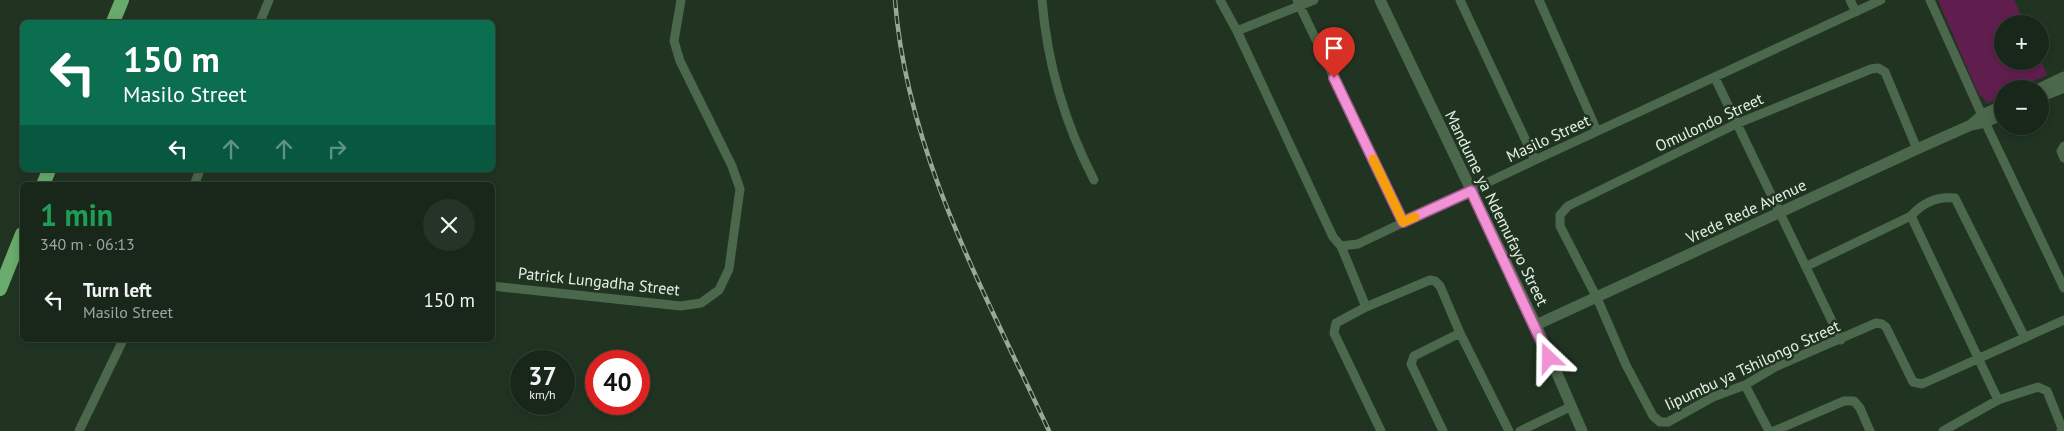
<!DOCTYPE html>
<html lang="en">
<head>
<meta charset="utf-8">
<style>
	:root { --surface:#19271a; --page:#263327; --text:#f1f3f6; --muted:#9fa5a2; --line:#374439 }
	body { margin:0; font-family:"PT Sans",sans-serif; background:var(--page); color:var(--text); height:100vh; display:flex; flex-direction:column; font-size:19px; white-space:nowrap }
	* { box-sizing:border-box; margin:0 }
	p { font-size:16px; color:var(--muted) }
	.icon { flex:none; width:28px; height:28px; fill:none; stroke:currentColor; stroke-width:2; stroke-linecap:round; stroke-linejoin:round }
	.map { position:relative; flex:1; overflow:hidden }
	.side { position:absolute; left:20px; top:182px; width:475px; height:160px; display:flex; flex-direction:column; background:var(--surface); border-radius:8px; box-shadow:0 2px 8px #0003,0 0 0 1px var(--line) }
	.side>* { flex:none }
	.top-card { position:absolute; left:20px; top:20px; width:475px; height:152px; border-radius:8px; box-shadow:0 2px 8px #0003,0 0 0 1px var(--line); background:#0b6e4f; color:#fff; overflow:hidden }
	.fabs { position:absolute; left:1994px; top:15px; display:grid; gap:10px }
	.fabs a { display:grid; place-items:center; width:55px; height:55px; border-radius:50%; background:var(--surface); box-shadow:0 2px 8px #0003,0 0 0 1px var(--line); font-size:25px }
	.speed { position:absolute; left:510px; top:350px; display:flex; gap:10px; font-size:25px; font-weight:700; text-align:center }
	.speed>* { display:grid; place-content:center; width:65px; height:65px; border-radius:50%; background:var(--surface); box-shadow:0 2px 8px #0003,0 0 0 1px var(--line); line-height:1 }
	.speed small { font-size:12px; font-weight:400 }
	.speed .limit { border:8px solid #d22; background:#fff; color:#111 }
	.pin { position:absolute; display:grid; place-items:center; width:42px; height:42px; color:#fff; margin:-51px -21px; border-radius:50% 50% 50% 0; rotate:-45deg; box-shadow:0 0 5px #0007 }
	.pin .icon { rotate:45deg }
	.me { position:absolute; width:55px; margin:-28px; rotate:337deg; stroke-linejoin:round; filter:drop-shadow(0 0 4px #0008) }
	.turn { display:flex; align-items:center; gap:18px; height:105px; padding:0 20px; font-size:22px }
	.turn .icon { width:65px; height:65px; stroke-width:2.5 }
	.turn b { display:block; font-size:35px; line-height:42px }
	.lanes { display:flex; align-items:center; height:48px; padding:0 20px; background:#0003; justify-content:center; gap:25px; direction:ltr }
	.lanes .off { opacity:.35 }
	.round { display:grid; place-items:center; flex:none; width:52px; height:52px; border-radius:26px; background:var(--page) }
	.overview { display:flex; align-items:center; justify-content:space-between; height:85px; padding:0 20px }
	h1 { font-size:30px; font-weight:700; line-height:38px; color:#1e9e55 }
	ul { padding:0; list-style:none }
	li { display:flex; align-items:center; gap:15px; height:65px; padding:0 20px }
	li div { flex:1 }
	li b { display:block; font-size:19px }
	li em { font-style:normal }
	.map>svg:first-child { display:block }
	.green { fill:#601e4f }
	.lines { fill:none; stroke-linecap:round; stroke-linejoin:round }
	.minor { stroke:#4c684c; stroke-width:9 }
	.tertiary { stroke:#4c684c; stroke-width:11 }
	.trunk { stroke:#68ab6c; stroke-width:14 }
	.rail-casing { stroke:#99a899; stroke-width:4.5 }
	.rail { stroke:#213422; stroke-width:2.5; stroke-dasharray:8; stroke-linecap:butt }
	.route-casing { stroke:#9e5e8b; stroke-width:12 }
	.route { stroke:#f391d6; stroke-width:9 }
	.slow { stroke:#f59e0b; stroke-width:9 }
	.labels { text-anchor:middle; stroke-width:5; stroke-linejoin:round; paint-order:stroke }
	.street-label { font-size:16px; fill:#e4f1e4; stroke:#213422 }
</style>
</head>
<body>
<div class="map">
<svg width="2064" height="431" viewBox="0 0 2064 431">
	<rect width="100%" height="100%" fill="#213422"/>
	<!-- green -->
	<path class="green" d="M 1938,0 L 2014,0 L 2025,24 L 2002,24 L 2002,61 L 2040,61 L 2040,59 L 2047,75 L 2017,89 L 2002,89 L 2002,96 L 1988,103 L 1978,93 Z"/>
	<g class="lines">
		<!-- minor -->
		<path class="minor" d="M 1042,0 C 1047,62 1065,124 1094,180
			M 1220,0 L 1237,31 L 1333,237 L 1341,246 L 1358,244 L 1535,160 L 1881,0
			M 1297,0 L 1403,222
			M 1460,0 L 1535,160
			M 1539,0 L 1597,131
			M 1850,0 L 1856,12
			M 1930,0 L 1985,122 L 2064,288
			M 260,22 L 269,0
			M 1237,31 L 1314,0
			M 1715,78 L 1841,340
			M 2064,146 L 2061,151 L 2064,158
			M 1917,149 L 1885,72 L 1878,68 L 1871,69 L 1736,124 L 1568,206 L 1560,215 L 1560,226 L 1597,298 L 1626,365 L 1653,416 L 1660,422 L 1668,422 L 1713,397 L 1745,385 L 1777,366 L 1876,323 L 1882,324 L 1886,327 L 1913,382 L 1922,384 L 2064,320
			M 194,185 L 200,170
			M 1911,216 L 1998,400
			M 1341,246 L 1366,307
			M 1807,266 L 1911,216 C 1923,202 1937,196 1955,198 L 2025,338
			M 492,286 L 681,306 L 701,303 L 719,290 L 729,269 L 740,189 L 732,166 L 680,61 L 674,41 L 681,0
			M 1745,385 L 1769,431
			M 79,431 L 123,340
			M 1381,431 L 1334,333 L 1336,323 L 1366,307 L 1430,280 L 1435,281 L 1440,286 L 1460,333 L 1509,431
			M 1443,431 L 1411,364 L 1414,356 L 1460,333
			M 1520,431 L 1570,407
			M 1774,431 L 1844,401 L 1854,401 L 1860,408 L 1870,431
			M 1943,431 L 1998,400 L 2038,387 L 2047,391 L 2062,428 L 2061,431"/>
		<!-- tertiary -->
		<path class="tertiary" d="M 1380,0 L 1536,325 L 1582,431
			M 2039,89 L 2064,77
			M 2040,97 L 2064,87
			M 1972,124 L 1982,115 L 2002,106
			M 1536,325 L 1917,149 L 1971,125 L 1985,122 L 2002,115"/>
		<!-- trunk -->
		<path class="trunk" d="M 113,22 L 122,0
			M 43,185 L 49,170
			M 0,289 L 22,234"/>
		<defs>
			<path id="rail" d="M 895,0 C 907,154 985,293 1049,431"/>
		</defs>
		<!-- rail casing -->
		<use href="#rail" class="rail-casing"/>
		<!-- rail -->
		<use href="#rail" class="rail"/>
	</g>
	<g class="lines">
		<defs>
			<path id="route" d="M 1334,78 L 1403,222 L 1471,191 L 1549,358"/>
		</defs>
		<!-- route casing -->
		<use href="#route" class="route-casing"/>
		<!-- route -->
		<use href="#route" class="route"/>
		<!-- slow -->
		<path class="slow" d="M 1373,159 L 1403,222 L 1415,217"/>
	</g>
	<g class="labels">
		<!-- street labels -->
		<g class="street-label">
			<text transform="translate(1709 122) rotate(-25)" y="6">Omulondo Street</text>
			<text transform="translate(1548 138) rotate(-25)" y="6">Masilo Street</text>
			<text transform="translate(1497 208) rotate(64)" y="6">Mandume ya Ndemufayo Street</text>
			<text transform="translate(1746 211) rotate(-25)" y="6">Vrede Rede Avenue</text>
			<text transform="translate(599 281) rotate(6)" y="6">Patrick Lungadha Street</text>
			<text transform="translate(1752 365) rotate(-25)" y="6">Iipumbu ya Tshilongo Street</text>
		</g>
	</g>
</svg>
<div class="fabs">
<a>+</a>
<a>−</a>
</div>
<div class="speed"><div>37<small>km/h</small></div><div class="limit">40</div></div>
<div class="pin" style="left:1334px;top:78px;background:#d93025"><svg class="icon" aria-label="arrive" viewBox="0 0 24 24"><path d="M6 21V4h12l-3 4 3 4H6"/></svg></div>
<svg class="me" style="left:1549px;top:358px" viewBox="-20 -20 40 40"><path d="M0-17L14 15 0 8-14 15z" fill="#f391d6" stroke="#fff" stroke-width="4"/></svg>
<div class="top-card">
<div class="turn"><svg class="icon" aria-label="left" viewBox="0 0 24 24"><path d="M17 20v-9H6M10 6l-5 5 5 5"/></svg><div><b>150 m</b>Masilo Street</div></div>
<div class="lanes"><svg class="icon" aria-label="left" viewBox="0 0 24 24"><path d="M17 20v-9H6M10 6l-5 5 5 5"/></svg><svg class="icon off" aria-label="ahead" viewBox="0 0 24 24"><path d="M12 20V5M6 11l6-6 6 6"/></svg><svg class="icon off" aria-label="ahead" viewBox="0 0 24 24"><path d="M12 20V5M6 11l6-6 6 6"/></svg><svg class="icon off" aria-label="right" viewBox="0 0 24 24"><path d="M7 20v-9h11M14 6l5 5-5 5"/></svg></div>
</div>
<section class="side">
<div class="overview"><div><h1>1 min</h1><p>340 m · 06:13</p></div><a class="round"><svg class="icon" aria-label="close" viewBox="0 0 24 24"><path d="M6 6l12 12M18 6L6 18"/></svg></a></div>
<ul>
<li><svg class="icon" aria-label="left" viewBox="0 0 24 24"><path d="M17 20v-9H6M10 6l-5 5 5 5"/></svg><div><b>Turn left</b><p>Masilo Street</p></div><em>150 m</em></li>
</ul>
</section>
</div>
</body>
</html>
